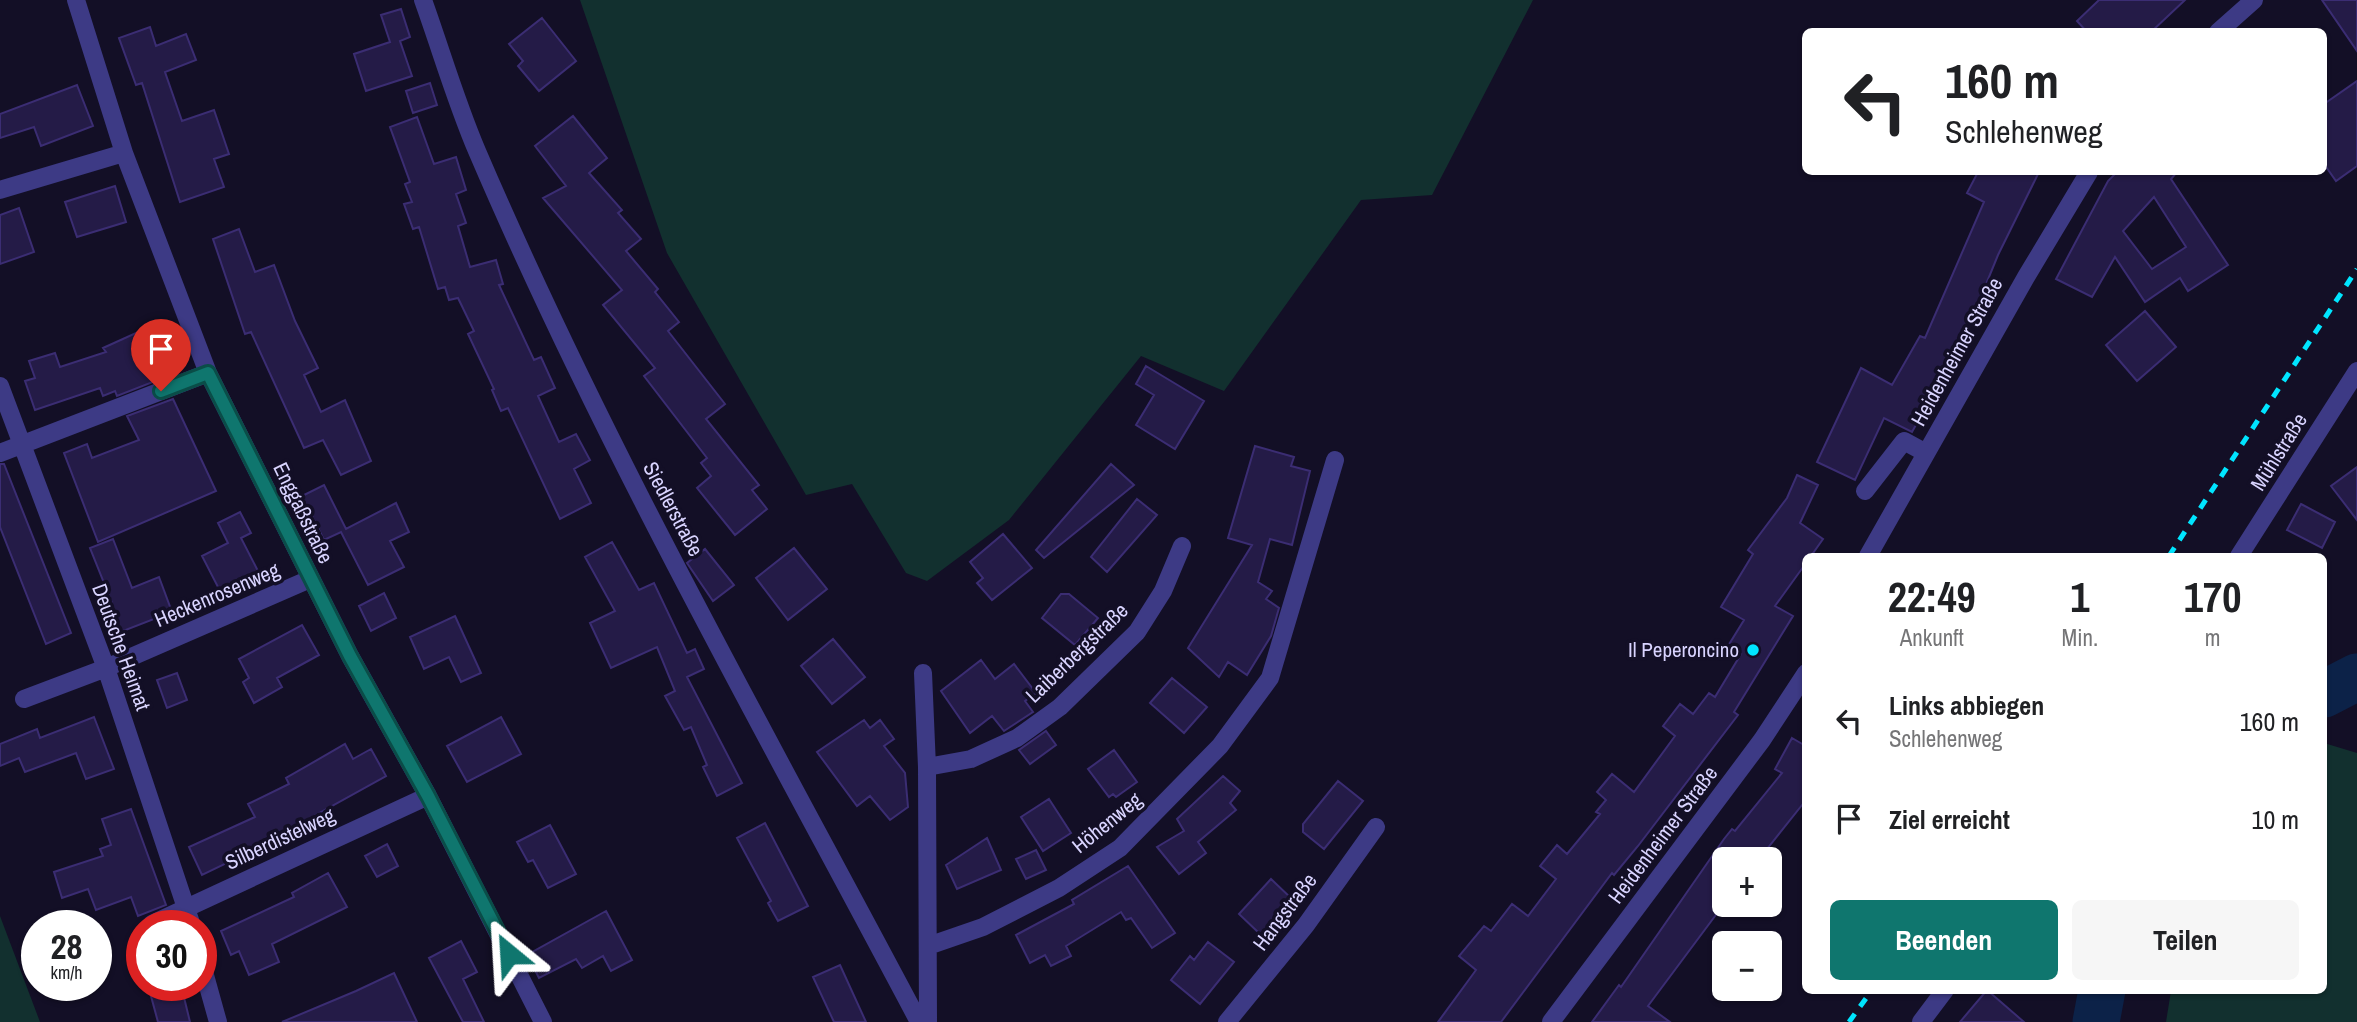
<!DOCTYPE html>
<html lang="de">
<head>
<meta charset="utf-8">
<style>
	:root { --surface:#fff; --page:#f6f6f6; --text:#202124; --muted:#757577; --accent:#0f766e }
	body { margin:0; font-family:"Archivo Narrow",sans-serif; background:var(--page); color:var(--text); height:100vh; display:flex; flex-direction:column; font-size:26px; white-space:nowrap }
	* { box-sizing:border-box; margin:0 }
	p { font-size:23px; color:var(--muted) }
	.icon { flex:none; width:38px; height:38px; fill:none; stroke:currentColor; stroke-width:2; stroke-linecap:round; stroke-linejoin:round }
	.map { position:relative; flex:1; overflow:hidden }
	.drawer { position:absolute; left:1802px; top:553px; width:525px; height:441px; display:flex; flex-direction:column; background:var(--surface); border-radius:10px; box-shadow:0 2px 5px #0004 }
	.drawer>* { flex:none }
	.guide { position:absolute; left:1802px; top:28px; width:525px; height:147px; border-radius:10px; box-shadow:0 2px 5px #0004; background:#fff; color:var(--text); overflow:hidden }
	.buttons { position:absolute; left:1712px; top:847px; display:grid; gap:14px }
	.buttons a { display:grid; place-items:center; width:70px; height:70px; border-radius:10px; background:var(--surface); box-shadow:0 2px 5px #0004; font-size:35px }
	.speed { position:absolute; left:21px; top:910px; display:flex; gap:14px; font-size:35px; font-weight:700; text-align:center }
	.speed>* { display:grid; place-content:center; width:91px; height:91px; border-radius:50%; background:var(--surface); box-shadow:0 2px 5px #0004; line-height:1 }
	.speed small { font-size:18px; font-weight:400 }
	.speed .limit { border:10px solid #d22; background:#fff; color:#111 }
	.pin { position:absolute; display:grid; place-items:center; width:60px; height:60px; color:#fff; margin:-72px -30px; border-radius:50% 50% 50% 0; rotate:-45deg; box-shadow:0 0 7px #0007 }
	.pin .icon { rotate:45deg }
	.me { position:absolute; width:77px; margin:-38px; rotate:333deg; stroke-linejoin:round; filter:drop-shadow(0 0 5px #0008) }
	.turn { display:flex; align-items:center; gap:24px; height:147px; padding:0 28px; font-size:32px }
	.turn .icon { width:91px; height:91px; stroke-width:2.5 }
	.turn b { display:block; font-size:49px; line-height:60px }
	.eta { display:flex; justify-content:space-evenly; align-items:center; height:119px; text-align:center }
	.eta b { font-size:42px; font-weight:800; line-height:49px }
	.button { display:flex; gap:14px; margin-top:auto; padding:14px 28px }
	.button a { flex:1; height:80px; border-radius:10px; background:var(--accent); color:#fff; font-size:28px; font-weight:800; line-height:80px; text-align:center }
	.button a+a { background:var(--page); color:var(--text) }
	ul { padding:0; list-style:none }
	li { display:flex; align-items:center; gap:21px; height:98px; padding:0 28px }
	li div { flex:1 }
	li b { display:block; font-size:26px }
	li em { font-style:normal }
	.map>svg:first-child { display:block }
	.green { fill:#12302f }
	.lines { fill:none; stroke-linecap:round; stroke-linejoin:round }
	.river { stroke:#0c2248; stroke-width:47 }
	.building { fill:#241b47; stroke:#3b2d73; stroke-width:2; fill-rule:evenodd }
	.minor { stroke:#3d3a85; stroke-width:18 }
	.rail { stroke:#00e5ff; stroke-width:5; stroke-dasharray:10 9; stroke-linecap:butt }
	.route-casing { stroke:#0a4d48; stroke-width:18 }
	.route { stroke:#0f766e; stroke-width:12 }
	.poi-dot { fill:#00e5ff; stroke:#130f26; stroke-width:2.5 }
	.labels { text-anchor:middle; stroke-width:7; stroke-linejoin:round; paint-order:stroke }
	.street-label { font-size:21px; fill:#d9d4ff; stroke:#130f26 }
	.poi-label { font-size:21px; fill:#d9d4ff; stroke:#130f26; text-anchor:end }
</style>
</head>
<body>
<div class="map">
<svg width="2357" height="1022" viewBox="0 0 2357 1022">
	<rect width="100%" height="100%" fill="#130f26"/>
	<!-- green -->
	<path class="green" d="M 580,0 L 1533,0 L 1432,195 L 1361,200 L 1224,391 L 1141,356 L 1009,520 L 927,581 L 906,573 L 852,484 L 806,495 L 667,253 Z
		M 2324,743 L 2357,753 L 2357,1022 L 2166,1022 L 2171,991 L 2324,990 Z
		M 0,916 L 40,1022 L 0,1022 Z"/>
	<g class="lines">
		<!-- river -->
		<path class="river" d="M 2324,694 L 2357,677
			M 2096,1022 L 2102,990"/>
	</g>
	<!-- building -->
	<path class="building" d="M 2099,0 L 2185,0 L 2151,32 L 2087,32 L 2077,21 Z
		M 2322,0 L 2357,0 L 2357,51 Z
		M 401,9 L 410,37 L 400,41 L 412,76 L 366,91 L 354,54 L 390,42 L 381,15 Z
		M 542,18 L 576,61 L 539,91 L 518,66 L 523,61 L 509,44 Z
		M 150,27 L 156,46 L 186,34 L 196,60 L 165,72 L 182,121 L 214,110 L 229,154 L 214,159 L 224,187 L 180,202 L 142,83 L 136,85 L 119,38 Z
		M 2357,81 L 2357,166 L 2336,181 L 2324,164 L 2324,104 Z
		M 430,83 L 437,105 L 413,113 L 406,91 Z
		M 77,85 L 93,126 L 41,146 L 34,127 L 0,138 L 0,114 Z
		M 573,116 L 607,158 L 589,173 L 622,210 L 618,213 L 641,239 L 626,251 L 658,289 L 655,292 L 679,322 L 668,331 L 725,404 L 706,419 L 759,485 L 752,490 L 767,509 L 735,535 L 697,488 L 711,476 L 701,463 L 707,458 L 644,376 L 655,368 L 603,305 L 622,290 L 543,198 L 566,186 L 535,146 Z
		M 417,117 L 434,164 L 456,157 L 466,190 L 456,194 L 466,223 L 458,226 L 470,267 L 496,260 L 503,284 L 499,285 L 534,360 L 541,357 L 555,388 L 538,396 L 559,442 L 576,434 L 590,460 L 574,469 L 591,503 L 560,519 L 508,408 L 501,411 L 492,390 L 494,389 L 468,334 L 474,331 L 458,298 L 449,300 L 445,287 L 438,289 L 419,227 L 413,229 L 404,204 L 412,202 L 405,184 L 410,182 L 390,127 Z
		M 1978,172 L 2039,172 L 1998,255 L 1962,343 L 1912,432 L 1884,418 L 1855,480 L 1817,462 L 1861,368 L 1892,385 L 1920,336 L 1925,338 L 1984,202 L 1967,193 Z
		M 2117,172 L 2177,172 L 2171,179 L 2228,265 L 2188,291 L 2180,278 L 2145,302 L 2115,257 L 2092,297 L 2056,279 L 2108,181 ZM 2154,197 L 2186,247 L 2152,269 L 2123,231 Z
		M 115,186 L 126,222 L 77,237 L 65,202 Z
		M 19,208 L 34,252 L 0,264 L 0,215 Z
		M 239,229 L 255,272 L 274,265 L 295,321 L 318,368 L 304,375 L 321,412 L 345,400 L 371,461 L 341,475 L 323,440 L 304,448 L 251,332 L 245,334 L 213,239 Z
		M 2145,311 L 2176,347 L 2137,381 L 2106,345 Z
		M 147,328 L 167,365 L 158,369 L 163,378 L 117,396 L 115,391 L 103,396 L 100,388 L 35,410 L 25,381 L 35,378 L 29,361 L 55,353 L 60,367 L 106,352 L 103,348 Z
		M 1146,366 L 1204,401 L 1175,449 L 1136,425 L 1154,395 L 1136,384 Z
		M 173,399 L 216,491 L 98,542 L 64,453 L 87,444 L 92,458 L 139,440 L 127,416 Z
		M 1255,446 L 1294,457 L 1291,466 L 1310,471 L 1292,545 L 1270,539 L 1258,582 L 1272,591 L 1266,599 L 1279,608 L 1271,636 L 1247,675 L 1228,662 L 1219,677 L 1188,648 L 1252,545 L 1228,538 Z
		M 0,464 L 4,464 L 71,633 L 46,644 L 0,527 Z
		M 1111,464 L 1134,485 L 1044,558 L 1036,550 Z
		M 2357,467 L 2357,520 L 2331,486 Z
		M 1797,475 L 1818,485 L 1800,523 L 1823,539 L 1811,556 L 1806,556 L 1806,563 L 1775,606 L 1793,616 L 1734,712 L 1738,715 L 1638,846 L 1614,875 L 1612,873 L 1501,1022 L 1438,1022 L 1476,970 L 1459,956 L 1484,926 L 1491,931 L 1512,904 L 1528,916 L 1556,879 L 1540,866 L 1557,845 L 1567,854 L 1600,814 L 1596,812 L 1606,800 L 1597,792 L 1612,774 L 1634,792 L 1675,736 L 1663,726 L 1680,704 L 1693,714 L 1709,693 L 1715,697 L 1741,654 L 1728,646 L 1744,620 L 1721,607 L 1753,554 L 1748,550 L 1787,498 Z
		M 324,485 L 346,529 L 396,503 L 409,532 L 390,541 L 404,567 L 368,585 L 341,532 L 324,540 L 302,496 Z
		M 1137,499 L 1157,515 L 1107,572 L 1091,557 Z
		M 2301,504 L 2335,522 L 2322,548 L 2287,530 Z
		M 240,512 L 251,533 L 241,538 L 258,571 L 220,591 L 202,556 L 228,543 L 218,523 Z
		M 1003,534 L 1032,568 L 992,600 L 977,583 L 983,578 L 970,562 Z
		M 113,539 L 132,588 L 159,577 L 172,612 L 118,633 L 106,605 L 112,603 L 90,548 Z
		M 612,542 L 639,590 L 654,583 L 687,653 L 695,649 L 704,669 L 687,677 L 742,783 L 717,796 L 703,767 L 707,765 L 691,727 L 684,730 L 665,696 L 675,691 L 657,647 L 611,668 L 590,623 L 615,611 L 585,557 Z
		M 794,548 L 827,589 L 788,620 L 756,578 Z
		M 705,549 L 734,585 L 713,601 L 687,563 Z
		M 384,593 L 396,618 L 371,631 L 359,606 Z
		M 1061,594 L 1069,594 L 1098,618 L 1075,645 L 1042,618 Z
		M 455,616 L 481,673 L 461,682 L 449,657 L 424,669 L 410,637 Z
		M 302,625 L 319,655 L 277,678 L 282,687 L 254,703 L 243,682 L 249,678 L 239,659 Z
		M 833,639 L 865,677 L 832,704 L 801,666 Z
		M 981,660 L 995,679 L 1014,664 L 1036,693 L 1025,701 L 1033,712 L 1004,731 L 992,716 L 970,733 L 941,691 Z
		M 177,673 L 187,700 L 167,708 L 157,680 Z
		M 1172,678 L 1207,707 L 1184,733 L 1150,703 Z
		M 94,717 L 114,769 L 86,779 L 76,753 L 25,772 L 19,758 L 0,766 L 0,744 L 37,729 L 40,738 Z
		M 501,717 L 521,754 L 467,782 L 447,746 Z
		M 864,720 L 870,728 L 880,720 L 894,739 L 884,746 L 905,773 L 908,807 L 890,820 L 870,796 L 857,806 L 817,752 Z
		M 1046,731 L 1056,745 L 1030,764 L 1019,750 Z
		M 1792,738 L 1804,745 L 1806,742 L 1806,800 L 1759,859 L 1724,859 L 1724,904 L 1648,1006 L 1670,1022 L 1592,1022 L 1619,985 L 1621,987 L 1724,839 L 1732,829 L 1735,831 L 1782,773 L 1775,769 Z
		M 345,744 L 353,759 L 371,749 L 386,776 L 287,831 L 290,838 L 270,848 L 268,843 L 202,875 L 189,847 L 255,817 L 248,804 L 289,784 L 286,778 Z
		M 1114,750 L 1137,782 L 1116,797 L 1113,794 L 1109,797 L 1088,769 Z
		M 1223,776 L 1240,791 L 1230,803 L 1236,810 L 1198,842 L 1206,853 L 1179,874 L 1157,847 L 1184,831 L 1177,819 Z
		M 1338,781 L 1363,801 L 1324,849 L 1303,832 L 1303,824 Z
		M 1049,799 L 1071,833 L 1043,851 L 1021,817 Z
		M 131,809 L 166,905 L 138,916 L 131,897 L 96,910 L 88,889 L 62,898 L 54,872 L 103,856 L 100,849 L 111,845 L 102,819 Z
		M 765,823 L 808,906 L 778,921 L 768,903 L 771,901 L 737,838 Z
		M 550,825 L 576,874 L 548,888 L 533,860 L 528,862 L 517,842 Z
		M 987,838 L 1001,870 L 957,889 L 946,865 Z
		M 387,844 L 398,866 L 377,877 L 365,856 Z
		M 1036,850 L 1046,870 L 1026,879 L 1016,859 Z
		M 1128,866 L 1175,933 L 1152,948 L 1131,918 L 1126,920 L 1121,912 L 1066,946 L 1071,956 L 1051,966 L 1045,955 L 1030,963 L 1016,935 L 1074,904 L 1072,900 Z
		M 328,873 L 347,907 L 272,944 L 279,962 L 249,975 L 239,951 L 231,955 L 221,931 L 294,897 L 292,893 Z
		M 1271,879 L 1292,899 L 1260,934 L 1239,914 Z
		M 606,911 L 632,960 L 611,971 L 603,956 L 582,968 L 576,959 L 539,978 L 527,955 Z
		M 461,941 L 477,972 L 463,979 L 484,1022 L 463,1022 L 429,958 Z
		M 1208,942 L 1234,962 L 1200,1004 L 1171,980 L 1190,956 L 1194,960 Z
		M 840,965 L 866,1022 L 834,1022 L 813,977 Z
		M 394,973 L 417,1022 L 282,1022 L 356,991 Z
		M 148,985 L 181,985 L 190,1022 L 158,1022 Z
		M 1987,990 L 2024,1022 L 1960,1022 Z"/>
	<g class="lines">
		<!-- minor -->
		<path class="minor" d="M 76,0 L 124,153 L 208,373 L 350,656 L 428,796 L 543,1022
			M 423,0 C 441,50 456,102 477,151 C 605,450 767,735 919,1022
			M 2218,32 L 2254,0
			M 0,190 L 124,153
			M 0,386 L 106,668 L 192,926
			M 0,453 L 208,373
			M 1865,491 L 1904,441 L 1926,453
			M 1868,556 L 2026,277 L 2089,172
			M 2239,556 L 2357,371
			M 923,673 L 927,767 L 928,1022
			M 24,699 L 106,668 L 310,579
			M 927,767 L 971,759 L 1017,738 L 1060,707 L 1137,632 L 1163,591 L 1182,546
			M 152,924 L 428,796
			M 928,946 L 983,927 L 1059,888 L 1120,848 L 1220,746 L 1270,678 L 1335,460
			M 201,961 L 218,1022
			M 1227,1022 L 1306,925 L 1376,827
			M 1551,1022 L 1762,740 L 1806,673
			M 1921,1022 L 1945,990"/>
		<!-- rail -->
		<path class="rail" d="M 2169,556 L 2357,269
			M 1849,1022 L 1872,990"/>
	</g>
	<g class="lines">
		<defs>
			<path id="route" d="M 161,391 L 208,373 L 350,656 L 428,796 L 509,954"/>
		</defs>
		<!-- route casing -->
		<use href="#route" class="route-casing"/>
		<!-- route -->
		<use href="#route" class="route"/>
	</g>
	<!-- markers -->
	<circle class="poi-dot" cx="1753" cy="650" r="7"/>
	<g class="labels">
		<!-- street labels -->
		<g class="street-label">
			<text transform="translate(1957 352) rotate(-61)" y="7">Heidenheimer Straße</text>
			<text transform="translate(2279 452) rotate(-58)" y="7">Mühlstraße</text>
			<text transform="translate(673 509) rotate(62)" y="7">Siedlerstraße</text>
			<text transform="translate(303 513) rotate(64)" y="7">Enggaßstraße</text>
			<text transform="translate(217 595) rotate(-23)" y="7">Heckenrosenweg</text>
			<text transform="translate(121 647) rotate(70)" y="7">Deutsche Heimat</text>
			<text transform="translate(1077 653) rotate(-44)" y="7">Laiberbergstraße</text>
			<text transform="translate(1107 823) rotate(-39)" y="7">Höhenweg</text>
			<text transform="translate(1663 835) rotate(-53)" y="7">Heidenheimer Straße</text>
			<text transform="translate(280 839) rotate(-25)" y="7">Silberdistelweg</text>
			<text transform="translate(1285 912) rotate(-53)" y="7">Hangstraße</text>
		</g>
		<!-- poi labels -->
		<g class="poi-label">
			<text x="1739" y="657">Il Peperoncino</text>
		</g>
	</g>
</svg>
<div class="buttons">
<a>+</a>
<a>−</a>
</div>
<div class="speed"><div>28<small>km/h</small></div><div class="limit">30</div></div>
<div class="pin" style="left:161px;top:391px;background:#d93025"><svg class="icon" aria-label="arrive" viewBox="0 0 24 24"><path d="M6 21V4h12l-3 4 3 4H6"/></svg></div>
<svg class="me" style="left:509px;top:954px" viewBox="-20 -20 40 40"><path d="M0-17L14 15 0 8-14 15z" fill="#0f766e" stroke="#fff" stroke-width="4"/></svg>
<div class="guide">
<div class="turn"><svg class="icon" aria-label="left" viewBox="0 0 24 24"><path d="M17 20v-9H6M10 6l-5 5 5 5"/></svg><div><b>160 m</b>Schlehenweg</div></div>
</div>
<section class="drawer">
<div class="eta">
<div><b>22:49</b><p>Ankunft</p></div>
<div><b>1</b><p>Min.</p></div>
<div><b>170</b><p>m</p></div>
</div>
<ul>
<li><svg class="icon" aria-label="left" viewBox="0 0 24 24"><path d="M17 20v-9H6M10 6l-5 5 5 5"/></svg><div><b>Links abbiegen</b><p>Schlehenweg</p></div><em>160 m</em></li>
<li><svg class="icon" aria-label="arrive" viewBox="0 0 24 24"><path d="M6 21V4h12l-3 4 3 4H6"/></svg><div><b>Ziel erreicht</b></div><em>10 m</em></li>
</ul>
<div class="button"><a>Beenden</a><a>Teilen</a></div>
</section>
</div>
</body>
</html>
